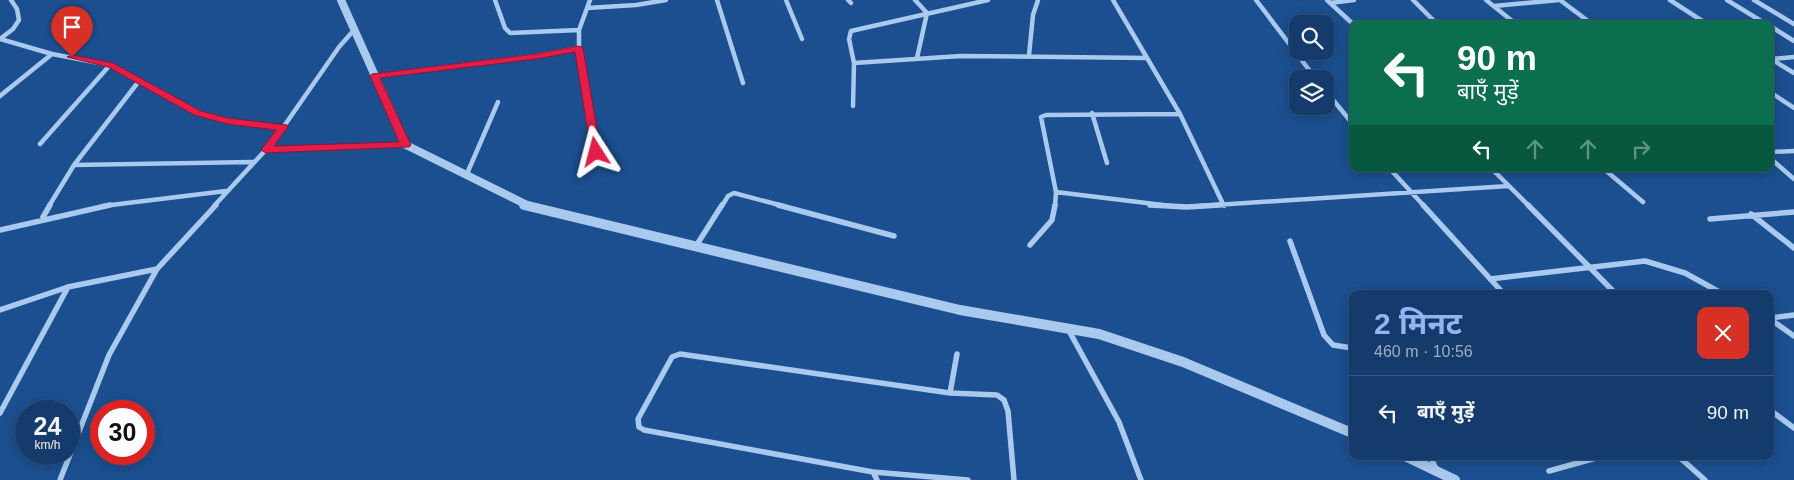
<!DOCTYPE html>
<html lang="hi">
<head>
<meta charset="utf-8">
<style>
	:root { --surface:#143b6b; --page:#1d4271; --text:#f1f3f6; --muted:#9dadc1; --line:#33557e; --accent:#95b2f1 }
	body { margin:0; font-family:Arial,"Noto Sans Devanagari",sans-serif; background:var(--page); color:var(--text); height:100vh; display:flex; flex-direction:column; font-size:19px; white-space:nowrap }
	* { box-sizing:border-box; margin:0 }
	p { font-size:16px; color:var(--muted) }
	.icon { flex:none; width:28px; height:28px; fill:none; stroke:currentColor; stroke-width:2; stroke-linecap:round; stroke-linejoin:round }
	.map { position:relative; flex:1; overflow:hidden }
	.panel { position:absolute; left:1349px; top:290px; width:425px; height:170px; display:flex; flex-direction:column; background:var(--surface); border-radius:10px; box-shadow:0 2px 12px #0003,0 0 0 1px var(--line) }
	.panel>* { flex:none }
	.hud { position:absolute; left:1349px; top:20px; width:425px; height:152px; border-radius:10px; box-shadow:0 2px 12px #0003,0 0 0 1px var(--line); background:#0b6e4f; color:#fff; overflow:hidden }
	.controls { position:absolute; left:1289px; top:15px; display:grid; gap:10px }
	.controls a { display:grid; place-items:center; width:45px; height:45px; border-radius:10px; background:var(--surface); box-shadow:0 2px 12px #0003,0 0 0 1px var(--line); font-size:25px }
	.speed { position:absolute; left:15px; top:400px; display:flex; gap:10px; font-size:25px; font-weight:700; text-align:center }
	.speed>* { display:grid; place-content:center; width:65px; height:65px; border-radius:50%; background:var(--surface); box-shadow:0 2px 12px #0003,0 0 0 1px var(--line); line-height:1 }
	.speed small { font-size:12px; font-weight:400 }
	.speed .limit { border:8px solid #d22; background:#fff; color:#111 }
	.pin { position:absolute; display:grid; place-items:center; width:42px; height:42px; color:#fff; margin:-51px -21px; border-radius:50% 50% 50% 0; rotate:-45deg; box-shadow:0 0 5px #0007 }
	.pin .icon { rotate:45deg }
	.me { position:absolute; width:55px; margin:-28px; rotate:351deg; stroke-linejoin:round; filter:drop-shadow(0 0 4px #0008) }
	.turn { display:flex; align-items:center; gap:18px; height:105px; padding:0 25px; font-size:22px }
	.turn .icon { width:65px; height:65px; stroke-width:2.5 }
	.turn b { display:block; font-size:35px; line-height:42px }
	.lanes { display:flex; align-items:center; height:48px; padding:0 25px; background:#0003; justify-content:center; gap:25px; direction:ltr }
	.lanes .off { opacity:.35 }
	.round { display:grid; place-items:center; flex:none; width:52px; height:52px; border-radius:10px; background:var(--page) }
	.summary { display:flex; align-items:center; justify-content:space-between; height:85px; padding:0 25px }
	h1 { font-size:30px; font-weight:700; line-height:38px; color:var(--accent) }
	ul { padding:0; list-style:none }
	li { display:flex; align-items:center; gap:15px; height:75px; padding:0 25px; border-top:1px solid var(--line) }
	li div { flex:1 }
	li b { display:block; font-size:19px }
	li em { font-style:normal }
	.map>svg:first-child { display:block }
	.lines { fill:none; stroke-linecap:round; stroke-linejoin:round }
	.minor-far1 { stroke:#a9c9ee; stroke-width:4.5 }
	.minor { stroke:#a9c9ee; stroke-width:5.5 }
	.tertiary-far1 { stroke:#a9c9ee; stroke-width:8 }
	.tertiary { stroke:#a9c9ee; stroke-width:10 }
	.route { fill:#e11d48; stroke:#92132f }
</style>
</head>
<body>
<div class="map">
<svg width="1794" height="480" viewBox="0 0 1794 480">
	<rect width="100%" height="100%" fill="#1b4f8f"/>
	<g class="lines">
		<!-- minor-far1 -->
		<path class="minor-far1" d="M 495,0 L 505,28 L 510,33 L 579,30
			M 590,0 L 579,30 L 579,48 L 596,152
			M 717,0 L 743,83
			M 786,0 L 802,39
			M 848,0 L 851,3
			M 915,0 L 927,13 L 917,58
			M 1113,0 L 1180,114 L 1224,206
			M 1256,0 L 1316,79
			M 1327,0 L 1353,24
			M 1413,0 L 1437,24
			M 1486,0 L 1516,24
			M 1560,0 L 1592,24
			M 1670,0 L 1707,24
			M 1727,0 L 1766,24
			M 1754,0 L 1794,24
			M 1330,3 L 1354,0
			M 1494,6 L 1559,0
			M 587,8 L 636,5 L 666,0
			M 1770,26 L 1794,41
			M 0,39 L 52,54 L 110,65 L 198,113 L 227,121 L 283,127
			M 0,39 L 13,29 L 19,20 L 17,9 L 11,0
			M 1029,55 L 1033,15 L 1038,0
			M 1771,59 L 1794,73
			M 1772,59 L 1794,57
			M 854,63 L 961,56 L 1147,58
			M 375,76 L 536,56 L 579,48
			M 1325,90 L 1352,123
			M 1770,92 L 1794,108
			M 0,96 L 52,54
			M 853,106 L 854,63 L 849,39 L 851,31 L 988,0
			M 1092,113 L 1107,163
			M 40,144 L 110,65
			M 266,149 L 406,145
			M 1770,152 L 1794,151
			M 1770,158 L 1794,179
			M 74,165 L 253,162
			M 1390,169 L 1424,206
			M 1492,169 L 1529,206
			M 1604,169 L 1643,202
			M 1493,170 L 1503,169
			M 466,176 L 498,102
			M 1056,192 L 1171,206
			M 49,206 L 74,165 L 139,81
			M 103,206 L 226,191
			M 214,206 L 273,142 L 339,47 L 354,30
			M 722,206 L 728,196 L 734,193 L 783,206
			M 1055,206 L 1056,192 L 1041,117 L 1046,115 L 1180,114
			M 1200,206 L 1508,186"/>
		<!-- minor -->
		<path class="minor" d="M 778,205 L 894,236
			M 1150,205 L 1187,207 L 1220,205
			M 1423,205 L 1504,294
			M 1528,205 L 1616,294
			M 1751,214 L 1794,248
			M 43,217 L 50,205
			M 1710,219 L 1794,212
			M 0,230 L 110,205
			M 1290,241 L 1324,335 L 1333,345 L 1352,348
			M 1030,245 L 1052,220 L 1055,205
			M 696,246 L 722,205
			M 1490,279 L 1645,261 L 1685,273 L 1723,294
			M 0,310 L 68,287 L 157,269
			M 1770,318 L 1794,315
			M 1770,319 L 1794,336
			M 1068,329 L 1119,422 L 1141,480
			M 950,393 L 957,354
			M 1770,410 L 1794,428
			M 0,413 L 68,287
			M 1430,456 L 1436,469
			M 1678,456 L 1705,480
			M 1549,471 L 1603,456
			M 873,472 L 968,480
			M 60,480 L 109,355 L 157,269 L 216,205
			M 877,480 L 873,472 L 644,430 L 639,427 L 638,419 L 672,357 L 680,354 L 950,393 L 997,395 L 1004,400 L 1008,411 L 1014,480"/>
		<!-- tertiary-far1 -->
		<path class="tertiary-far1" d="M 341,0 L 406,145 L 529,206"/>
		<!-- tertiary -->
		<path class="tertiary" d="M 524,205 L 960,310 L 1099,334 L 1183,362 L 1352,433
			M 1405,456 L 1455,480"/>
	</g>
	<!-- route -->
	<path class="route" d="M 579,46 L 583,48 L 601,152 L 596,155 L 591,152 L 575,52 L 536,59 L 380,78 L 411,145 L 409,147 L 266,153 L 261,150 L 276,130 L 227,124 L 194,115 L 108,67 L 67,57 L 72,55 L 113,63 L 201,111 L 228,118 L 287,125 L 288,127 L 274,146 L 399,142 L 370,76 L 372,74 L 536,54 Z"/>
</svg>
<div class="controls">
<a><svg class="icon" aria-label="search" viewBox="0 0 24 24"><circle cx="10" cy="10" r="6"/><path d="M15 15l6 6"/></svg></a>
<a><svg class="icon" aria-label="layers" viewBox="0 0 24 24"><path d="M12 4l9 5-9 5-9-5zM3 14l9 5 9-5"/></svg></a>
</div>
<div class="speed"><div>24<small>km/h</small></div><div class="limit">30</div></div>
<div class="pin" style="left:72px;top:57px;background:#d93025"><svg class="icon" aria-label="arrive" viewBox="0 0 24 24"><path d="M6 21V4h12l-3 4 3 4H6"/></svg></div>
<svg class="me" style="left:596px;top:152px" viewBox="-20 -20 40 40"><path d="M0-17L14 15 0 8-14 15z" fill="#e11d48" stroke="#fff" stroke-width="4"/></svg>
<div class="hud">
<div class="turn"><svg class="icon" aria-label="left" viewBox="0 0 24 24"><path d="M17 20v-9H6M10 6l-5 5 5 5"/></svg><div><b>90 m</b>बाएँ मुड़ें</div></div>
<div class="lanes"><svg class="icon" aria-label="left" viewBox="0 0 24 24"><path d="M17 20v-9H6M10 6l-5 5 5 5"/></svg><svg class="icon off" aria-label="ahead" viewBox="0 0 24 24"><path d="M12 20V5M6 11l6-6 6 6"/></svg><svg class="icon off" aria-label="ahead" viewBox="0 0 24 24"><path d="M12 20V5M6 11l6-6 6 6"/></svg><svg class="icon off" aria-label="right" viewBox="0 0 24 24"><path d="M7 20v-9h11M14 6l5 5-5 5"/></svg></div>
</div>
<section class="panel">
<div class="summary"><div><h1>2 मिनट</h1><p>460 m · 10:56</p></div><a class="round" style="background:#d93025;color:#fff"><svg class="icon" aria-label="close" viewBox="0 0 24 24"><path d="M6 6l12 12M18 6L6 18"/></svg></a></div>
<ul>
<li><svg class="icon" aria-label="left" viewBox="0 0 24 24"><path d="M17 20v-9H6M10 6l-5 5 5 5"/></svg><div><b>बाएँ मुड़ें</b></div><em>90 m</em></li>
</ul>
</section>
</div>
</body>
</html>
